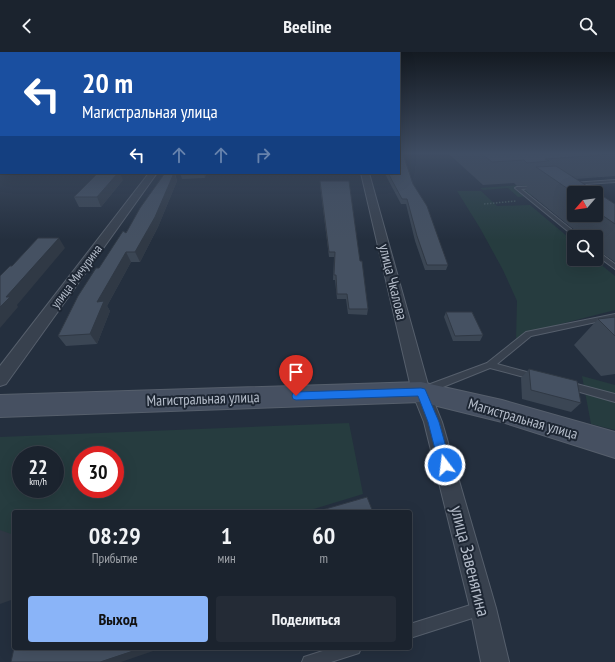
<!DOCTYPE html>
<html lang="ru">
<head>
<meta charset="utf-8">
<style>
	:root { --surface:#1b232e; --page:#242b36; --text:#f1f3f6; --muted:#a0a4aa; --line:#39404a; --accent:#8ab4f8 }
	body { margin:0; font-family:"PT Sans Narrow",sans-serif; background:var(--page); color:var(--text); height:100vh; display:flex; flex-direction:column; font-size:15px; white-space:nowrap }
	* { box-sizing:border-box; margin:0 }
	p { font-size:13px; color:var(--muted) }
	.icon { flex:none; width:22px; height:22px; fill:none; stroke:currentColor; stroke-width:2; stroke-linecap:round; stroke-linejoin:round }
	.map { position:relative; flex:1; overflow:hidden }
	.drawer { position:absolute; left:12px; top:458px; width:400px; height:140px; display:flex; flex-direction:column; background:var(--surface); border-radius:4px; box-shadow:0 4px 16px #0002,0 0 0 1px var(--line) }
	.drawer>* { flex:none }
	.guide { position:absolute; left:0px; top:0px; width:400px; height:122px; box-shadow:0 4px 16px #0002,0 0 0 1px var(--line); background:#1a4fa0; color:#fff; overflow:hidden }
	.needle { width:26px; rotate:242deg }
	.tools { position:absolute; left:567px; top:134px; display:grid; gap:8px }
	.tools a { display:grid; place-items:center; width:36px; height:36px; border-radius:4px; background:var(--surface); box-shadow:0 4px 16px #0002,0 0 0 1px var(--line); font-size:20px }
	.speed { position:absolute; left:12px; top:394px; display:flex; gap:8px; font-size:20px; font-weight:700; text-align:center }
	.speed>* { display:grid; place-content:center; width:52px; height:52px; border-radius:50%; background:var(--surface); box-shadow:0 4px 16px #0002,0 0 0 1px var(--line); line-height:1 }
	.speed small { font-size:10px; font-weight:400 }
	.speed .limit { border:6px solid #d22; background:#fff; color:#111 }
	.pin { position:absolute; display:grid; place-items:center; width:34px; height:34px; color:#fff; margin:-41px -17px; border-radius:50% 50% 50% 0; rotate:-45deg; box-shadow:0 0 4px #0007 }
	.pin .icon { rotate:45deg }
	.me { position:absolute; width:44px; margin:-22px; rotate:345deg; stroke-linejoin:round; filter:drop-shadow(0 0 3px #0008) }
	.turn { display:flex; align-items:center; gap:14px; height:84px; padding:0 16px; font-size:18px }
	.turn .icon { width:52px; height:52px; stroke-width:2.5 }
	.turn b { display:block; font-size:28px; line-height:34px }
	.lanes { display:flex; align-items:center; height:38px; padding:0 16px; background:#0003; justify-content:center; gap:20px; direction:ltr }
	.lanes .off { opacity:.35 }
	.eta { display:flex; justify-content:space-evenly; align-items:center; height:68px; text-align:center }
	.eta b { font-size:24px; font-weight:600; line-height:28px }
	.button { display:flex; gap:8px; margin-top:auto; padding:8px 16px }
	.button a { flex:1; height:46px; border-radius:4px; background:var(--accent); color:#111; font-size:16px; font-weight:600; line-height:46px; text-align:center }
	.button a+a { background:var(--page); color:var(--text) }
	header { display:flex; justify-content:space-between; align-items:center; height:52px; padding:0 16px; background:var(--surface); font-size:18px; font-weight:600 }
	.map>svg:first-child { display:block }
	.green { fill:#263c3f; fill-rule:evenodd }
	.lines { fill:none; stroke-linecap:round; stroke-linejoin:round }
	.service-casing { stroke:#565f6c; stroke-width:2 }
	.minor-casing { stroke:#565f6c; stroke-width:2 }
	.secondary-casing { stroke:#565f6c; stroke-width:2 }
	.path { stroke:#44595c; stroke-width:1.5; stroke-dasharray:1.5 1.5; stroke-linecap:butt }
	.service { fill:#38414e; fill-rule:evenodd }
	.minor { fill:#38414e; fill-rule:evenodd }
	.secondary { fill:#465061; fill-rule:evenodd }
	.wall { fill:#3b4654; fill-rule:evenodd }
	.shaded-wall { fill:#303945 }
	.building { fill:#455162; stroke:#303945 }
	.route { fill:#1a73e8; stroke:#114b97 }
	.labels { text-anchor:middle; stroke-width:4; stroke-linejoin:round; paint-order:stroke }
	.far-street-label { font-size:13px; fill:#b4bcc9; stroke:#1d2633 }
	.street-label { font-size:15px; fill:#b4bcc9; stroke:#1d2633 }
	.near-street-label { font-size:18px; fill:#b4bcc9; stroke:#1d2633 }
</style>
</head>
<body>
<header><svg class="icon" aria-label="back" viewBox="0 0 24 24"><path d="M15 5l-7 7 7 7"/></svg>Beeline<svg class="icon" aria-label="search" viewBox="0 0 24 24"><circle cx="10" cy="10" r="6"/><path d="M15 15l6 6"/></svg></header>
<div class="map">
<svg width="615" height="610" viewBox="0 0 615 610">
	<rect width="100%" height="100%" fill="#242f3e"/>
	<!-- green -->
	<path class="green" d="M 574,129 L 589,139 L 518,145 L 508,136 L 483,138 L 480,136 Z
		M 457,139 L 481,139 L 497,154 L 530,153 L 574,190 L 574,207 L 594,207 L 615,224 L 615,258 L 545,276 L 516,288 L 517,249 L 503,218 L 480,176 Z
		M 582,324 L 615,333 L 615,378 L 591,372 Z
		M 349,371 L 363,442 L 304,460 L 14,460 L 14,484 L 0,488 L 0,385 ZM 21,403 L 55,403 L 55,437 L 21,437 ZM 81,403 L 115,403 L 115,437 L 81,437 Z"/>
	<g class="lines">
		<defs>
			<path id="service" d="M 615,128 L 615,130 L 572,133 L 570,132 L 572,131 Z
				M 539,134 L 539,135 L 537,136 L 521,137 L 581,185 L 575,185 L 515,136 L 517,135 Z
				M 596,198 L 615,212 L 615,217 L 596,203 Z
				M 615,262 L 615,266 L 531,284 L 497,312 L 538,323 L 539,325 L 538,327 L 535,328 L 490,316 L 428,341 L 425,340 L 424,337 L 425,334 L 487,311 L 526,280 Z
				M 569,330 L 615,342 L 615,350 L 566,336 L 565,334 L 566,332 Z
				M 480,550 L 485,552 L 487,557 L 485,562 L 410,586 L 410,572 Z
				M 332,596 L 361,596 L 359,601 L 331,610 L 302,610 L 304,605 Z"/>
			<path id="minor" d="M 149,121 L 157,121 L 6,332 L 0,334 L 0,314 Z
				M 361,121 L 369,121 L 430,340 L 442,370 L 496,556 L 509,610 L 481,610 L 470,556 L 424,370 L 412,340 Z"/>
			<path id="secondary" d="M 421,330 L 502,348 L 615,380 L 615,406 L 502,370 L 421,350 L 0,365 L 0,343 Z"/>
		</defs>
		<!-- service casing -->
		<use href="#service" class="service-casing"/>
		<!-- minor casing -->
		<use href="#minor" class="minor-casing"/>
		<!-- secondary casing -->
		<use href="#secondary" class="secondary-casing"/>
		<!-- path -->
		<path class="path" d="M 484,152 L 516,149"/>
		<!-- service -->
		<use href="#service" class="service"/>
		<!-- minor -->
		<use href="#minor" class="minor"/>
		<!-- secondary -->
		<use href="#secondary" class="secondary"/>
	</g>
	<!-- wall -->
	<path class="wall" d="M 449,102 L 615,102 L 615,124 L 576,127 L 615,152 L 615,210 L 596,197 L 596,185 L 582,185 L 582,184 L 525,138 L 528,133 L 517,134 L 514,131 L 483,133 ZM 574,141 L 596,141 L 596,163 L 574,163 Z
		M 165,121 L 175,121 L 177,129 L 158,175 L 140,210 L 131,210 L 107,254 L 110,259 L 97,292 L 66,294 L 58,284 Z
		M 180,121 L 206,121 L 205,126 L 182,127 Z
		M 386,121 L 399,121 L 413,132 L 448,213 L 446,218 L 425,218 L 415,189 L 406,152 L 401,152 L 385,122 Z
		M 123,128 L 101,155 L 79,155 L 74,145 Z
		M 320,129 L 360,209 L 368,257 L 367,263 L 348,262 L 346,247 L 337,247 L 335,228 L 333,228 L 334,205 L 329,205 L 320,133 Z
		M 446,260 L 483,283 L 480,289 L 453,289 L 444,265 Z
		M 615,265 L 615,322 L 601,324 L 574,293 L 598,267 Z
		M 529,317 L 581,351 L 571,360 L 522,347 L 521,326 Z"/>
	<!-- shaded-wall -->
	<path class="shaded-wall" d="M 0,111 L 1,111 L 1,121 L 3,121 L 0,123 Z
		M 118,121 L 120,121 L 123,128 L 101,155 L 97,145 Z
		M 174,121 L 177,129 L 158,175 L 140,210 L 135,200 Z
		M 204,121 L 206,121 L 205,126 Z
		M 59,186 L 65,196 L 17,253 L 18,255 L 0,276 L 0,255 L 6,245 Z
		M 126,200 L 131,210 L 107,254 L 110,259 L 97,292 L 90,282 L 97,250 Z
		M 0,478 L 14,483 L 14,547 L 0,552 Z
		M 142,596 L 162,596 L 121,610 L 100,610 Z"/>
	<!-- building -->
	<path class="building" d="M 0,102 L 1,102 L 1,111 L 0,111 Z
		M 399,102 L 403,102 L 413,132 L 427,154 L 448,213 L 427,213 L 417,184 L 407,147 L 402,147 L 388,121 L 399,121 Z
		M 482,102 L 615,102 L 545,107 L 549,109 L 527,111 L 524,108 L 492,110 Z
		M 556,114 L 615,152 L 615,172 L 599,161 L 599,159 L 596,157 L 596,141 L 574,141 L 536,115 Z
		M 98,121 L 118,121 L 97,145 L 74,145 Z
		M 165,121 L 174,121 L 155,165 L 135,200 L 126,200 L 97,250 L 104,249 L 90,282 L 58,284 L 78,244 L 96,216 L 99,216 L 123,179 L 126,181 L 140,156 Z
		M 320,129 L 349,129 L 360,209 L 362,209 L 368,257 L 349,257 L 347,242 L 337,242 L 336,223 L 334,223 L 335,200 L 329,200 Z
		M 38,186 L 59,186 L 6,245 L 10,245 L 0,255 L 0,224 L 10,214 L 12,214 Z
		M 446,260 L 472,260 L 483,283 L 455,284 Z
		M 615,265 L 615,284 L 598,267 Z
		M 529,317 L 577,329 L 581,351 L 531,338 Z
		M 367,445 L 373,460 L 315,460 Z
		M 14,596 L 142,596 L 100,610 L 11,610 Z"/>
	<!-- sky -->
	<linearGradient id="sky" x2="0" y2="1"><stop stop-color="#141a22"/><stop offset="0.54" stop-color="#3f4d63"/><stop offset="1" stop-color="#3f4d63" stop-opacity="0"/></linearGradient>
	<rect width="615" height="188" fill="url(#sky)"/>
	<!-- route -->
	<path class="route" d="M 421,336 L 425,337 L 439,370 L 451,413 L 449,417 L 445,418 L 441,417 L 439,413 L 428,370 L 418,344 L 296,348 L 293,347 L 292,344 L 293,341 L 296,340 Z"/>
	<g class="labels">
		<!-- far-street labels -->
		<g class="far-street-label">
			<text transform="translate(76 224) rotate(-53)" y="5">улица Мичурина</text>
		</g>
		<!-- street labels -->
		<g class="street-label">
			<text transform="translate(393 230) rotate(76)" y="5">улица Чкалова</text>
			<text transform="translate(203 347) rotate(-2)" y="5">Магистральная улица</text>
			<text transform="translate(523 367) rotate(16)" y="5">Магистральная улица</text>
		</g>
		<!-- near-street labels -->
		<g class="near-street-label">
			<text transform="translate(470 509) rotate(76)" y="6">улица Завенягина</text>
		</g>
	</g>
</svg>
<div class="tools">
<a><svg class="needle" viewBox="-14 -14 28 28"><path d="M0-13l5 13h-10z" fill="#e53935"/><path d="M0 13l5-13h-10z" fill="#a0a4aa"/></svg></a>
<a><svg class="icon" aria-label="search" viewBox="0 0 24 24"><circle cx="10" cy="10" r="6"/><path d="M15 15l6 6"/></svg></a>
</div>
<div class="speed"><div>22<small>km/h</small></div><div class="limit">30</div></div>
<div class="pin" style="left:296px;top:344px;background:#d93025"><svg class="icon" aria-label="arrive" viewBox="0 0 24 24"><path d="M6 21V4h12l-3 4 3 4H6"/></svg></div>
<svg class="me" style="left:445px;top:413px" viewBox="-20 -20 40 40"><circle r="17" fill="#1a73e8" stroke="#fff" stroke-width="3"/><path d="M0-11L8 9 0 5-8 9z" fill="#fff"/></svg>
<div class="guide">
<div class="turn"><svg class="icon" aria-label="left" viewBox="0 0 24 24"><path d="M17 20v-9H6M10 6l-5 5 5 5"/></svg><div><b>20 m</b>Магистральная улица</div></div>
<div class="lanes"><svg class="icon" aria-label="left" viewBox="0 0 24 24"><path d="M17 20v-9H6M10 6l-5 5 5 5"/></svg><svg class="icon off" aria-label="ahead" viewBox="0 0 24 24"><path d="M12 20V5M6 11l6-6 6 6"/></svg><svg class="icon off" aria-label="ahead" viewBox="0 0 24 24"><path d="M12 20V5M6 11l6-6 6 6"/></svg><svg class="icon off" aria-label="right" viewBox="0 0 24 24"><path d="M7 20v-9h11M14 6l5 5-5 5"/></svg></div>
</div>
<section class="drawer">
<div class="eta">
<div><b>08:29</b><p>Прибытие</p></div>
<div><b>1</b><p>мин</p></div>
<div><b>60</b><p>m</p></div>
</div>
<div class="button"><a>Выход</a><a>Поделиться</a></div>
</section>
</div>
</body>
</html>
